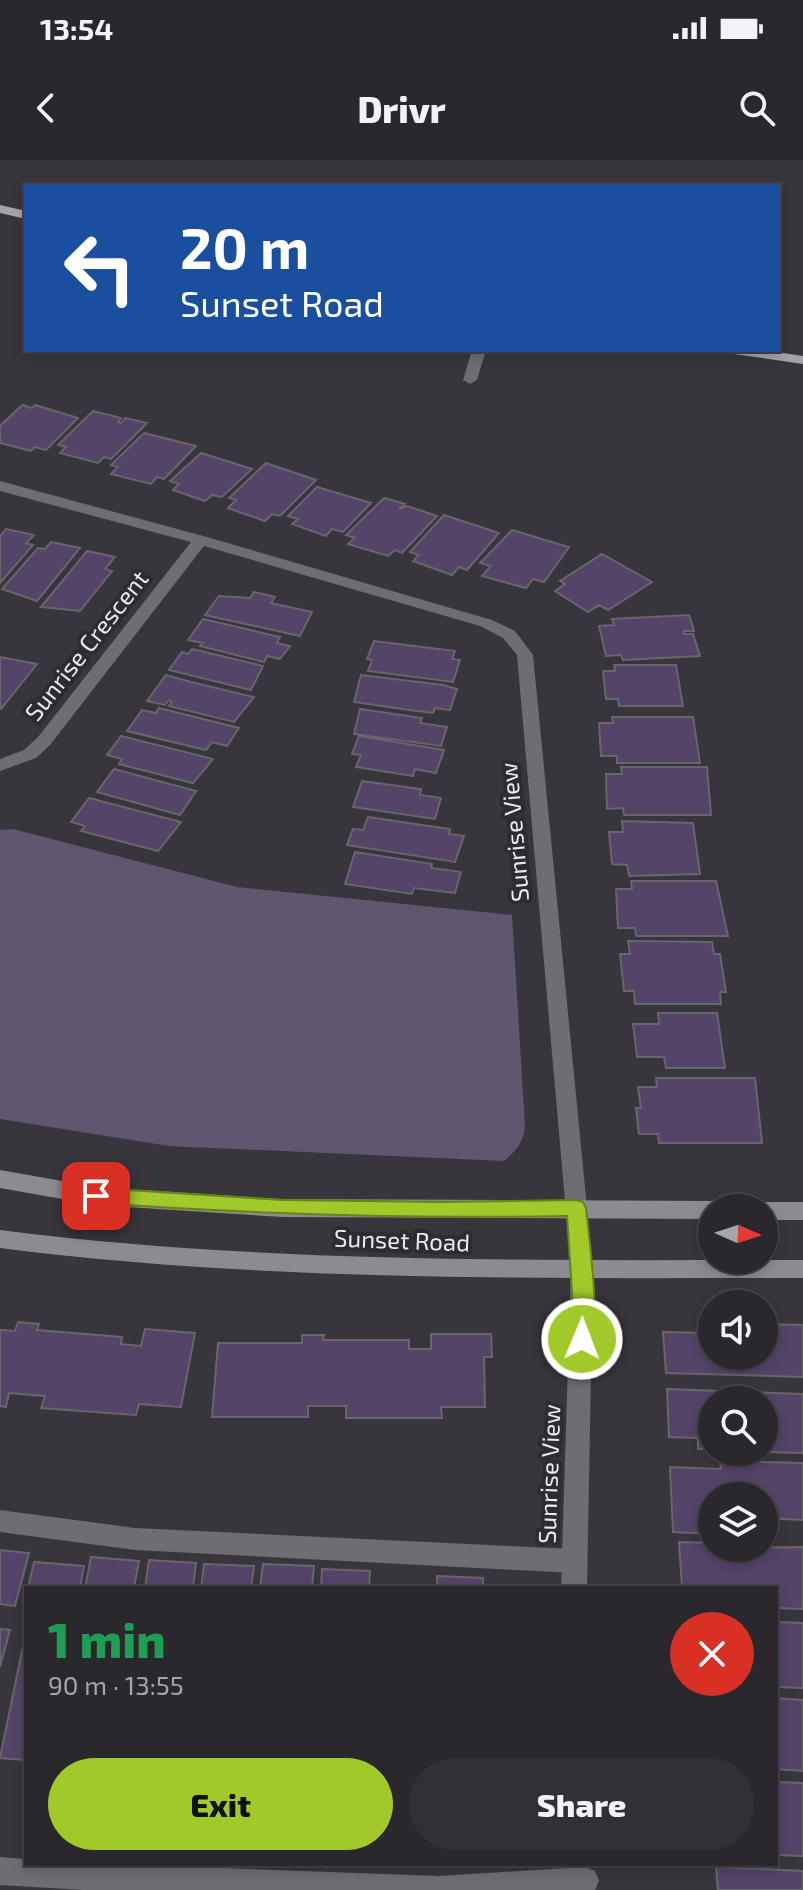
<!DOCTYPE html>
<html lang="en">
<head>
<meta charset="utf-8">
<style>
	:root { --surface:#2a282d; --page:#323035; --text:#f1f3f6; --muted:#a5a6aa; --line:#464449; --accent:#a1c92a }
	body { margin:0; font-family:"Exo 2",sans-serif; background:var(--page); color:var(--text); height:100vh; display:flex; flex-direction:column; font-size:30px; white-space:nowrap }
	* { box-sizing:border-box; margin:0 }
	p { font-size:26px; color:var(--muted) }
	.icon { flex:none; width:44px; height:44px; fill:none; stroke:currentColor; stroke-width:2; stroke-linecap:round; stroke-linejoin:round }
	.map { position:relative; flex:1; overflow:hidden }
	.drawer { position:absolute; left:24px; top:1426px; width:754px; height:280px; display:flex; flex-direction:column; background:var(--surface); border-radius:0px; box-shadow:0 4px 12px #0003,0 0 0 2px var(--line) }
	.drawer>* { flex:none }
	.hud { position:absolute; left:24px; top:24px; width:756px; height:168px; border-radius:0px; box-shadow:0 4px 12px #0003,0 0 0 2px var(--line); background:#1a4fa0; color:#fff; overflow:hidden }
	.needle { width:52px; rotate:93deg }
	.tools { position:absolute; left:698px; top:1034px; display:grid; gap:16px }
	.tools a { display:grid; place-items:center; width:80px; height:80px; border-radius:50%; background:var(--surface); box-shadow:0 4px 12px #0003,0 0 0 2px var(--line); font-size:40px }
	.pin { position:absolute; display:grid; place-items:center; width:68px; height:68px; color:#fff; margin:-34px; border-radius:16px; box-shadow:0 4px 12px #0006 }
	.me { position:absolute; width:88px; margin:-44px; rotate:1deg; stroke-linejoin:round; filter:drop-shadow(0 0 6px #0008) }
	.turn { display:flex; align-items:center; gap:28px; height:168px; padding:0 24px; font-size:36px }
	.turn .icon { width:104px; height:104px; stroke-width:2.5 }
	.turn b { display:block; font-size:56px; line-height:68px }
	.round { display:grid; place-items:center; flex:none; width:84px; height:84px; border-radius:42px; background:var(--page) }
	.overview { display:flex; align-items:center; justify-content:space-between; height:136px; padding:0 24px }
	h1 { font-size:48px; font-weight:800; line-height:60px; color:#1e9e55 }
	.primary-button { display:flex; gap:16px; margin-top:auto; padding:16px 24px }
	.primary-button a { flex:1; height:92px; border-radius:48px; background:var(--accent); color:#111; font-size:32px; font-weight:800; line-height:92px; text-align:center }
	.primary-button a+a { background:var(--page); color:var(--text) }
	.status { display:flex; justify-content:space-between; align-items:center; height:56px; padding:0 40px; background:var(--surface); direction:ltr }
	.status svg { height:22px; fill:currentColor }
	header { display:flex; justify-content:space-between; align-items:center; height:104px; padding:0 24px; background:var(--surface); font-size:36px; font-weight:800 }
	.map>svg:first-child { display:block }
	.green { fill:#615670 }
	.building { fill:#534468; stroke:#68656c; stroke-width:2 }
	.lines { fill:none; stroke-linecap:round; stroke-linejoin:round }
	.lane { fill:#6e6d71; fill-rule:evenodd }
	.street { fill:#6e6d71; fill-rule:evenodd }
	.secondary { fill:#8d8b90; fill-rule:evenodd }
	.primary { fill:#a5a2a9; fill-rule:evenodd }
	.route { fill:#a1c92a; stroke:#69831b; stroke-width:2 }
	.labels { text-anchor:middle; stroke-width:8; stroke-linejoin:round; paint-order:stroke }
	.street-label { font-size:24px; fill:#eae9ed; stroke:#2e2c32 }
</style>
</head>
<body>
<div class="status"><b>13:54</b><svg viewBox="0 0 49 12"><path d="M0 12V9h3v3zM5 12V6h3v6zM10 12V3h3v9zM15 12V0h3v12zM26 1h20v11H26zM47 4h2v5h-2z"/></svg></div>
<header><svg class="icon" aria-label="back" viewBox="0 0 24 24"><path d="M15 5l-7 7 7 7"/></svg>Drivr<svg class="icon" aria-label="search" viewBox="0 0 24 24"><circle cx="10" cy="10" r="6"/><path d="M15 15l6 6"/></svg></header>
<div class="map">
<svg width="803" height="1730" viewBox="0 0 803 1730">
	<rect width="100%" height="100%" fill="#38363c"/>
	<!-- green -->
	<path class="green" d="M 13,669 L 237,727 L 512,755 L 525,966 C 523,983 517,990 504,1001 L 169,986 L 0,959 L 0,670 Z"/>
	<!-- building -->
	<path class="building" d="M 22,245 L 32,248 L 35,245 L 78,258 L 46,290 L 35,287 L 31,291 L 0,283 L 0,266 Z
		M 93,251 L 121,258 L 118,262 L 121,263 L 125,258 L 147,263 L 111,299 L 104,297 L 98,303 L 60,293 L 66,287 L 58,285 Z
		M 144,273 L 196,286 L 164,319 L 157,317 L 151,324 L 111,314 L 118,307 L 111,305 Z
		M 201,293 L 252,309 L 222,337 L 212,335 L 205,341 L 173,330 L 179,324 L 170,321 Z
		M 266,303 L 316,320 L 280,356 L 272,354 L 265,361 L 228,348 L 236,340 L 229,338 Z
		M 317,327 L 371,343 L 343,372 L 332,369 L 326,376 L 292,364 L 298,359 L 288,356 Z
		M 384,338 L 405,344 L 399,349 L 407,346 L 437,356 L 402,393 L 395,390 L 388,396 L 348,384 L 355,378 L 346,375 Z
		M 444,355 L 499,373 L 467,410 L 459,407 L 452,415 L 413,401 L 419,395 L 410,392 Z
		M 6,369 L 34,375 L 26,383 L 33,385 L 0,423 L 0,376 Z
		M 512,370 L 569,387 L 544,422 L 533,419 L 526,428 L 482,416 L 491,406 L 480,403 Z
		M 51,382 L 80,388 L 37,441 L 2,429 L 38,388 L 45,389 Z
		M 87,391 L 115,397 L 105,409 L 112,411 L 80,451 L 41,447 Z
		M 602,394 L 652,422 L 608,450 L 599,445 L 588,452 L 555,431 L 565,424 L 560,421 Z
		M 254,432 L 275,437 L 271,443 L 312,452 L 300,476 L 205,455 L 219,436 L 250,438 Z
		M 689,455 L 694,471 L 684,471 L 684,474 L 693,474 L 700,496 L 623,500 L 621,495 L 606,496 L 599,466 L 614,465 L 612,459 Z
		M 203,459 L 280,477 L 277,483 L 290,486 L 280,499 L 267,496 L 264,502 L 200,486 L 203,483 L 188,480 Z
		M 374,481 L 455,491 L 452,499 L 460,500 L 453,522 L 368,511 L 372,500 L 367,499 Z
		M 192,489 L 263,506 L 251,530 L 169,510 L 182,492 L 188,494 Z
		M 0,497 L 37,504 L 1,549 L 0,549 Z
		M 614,505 L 676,505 L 683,546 L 619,546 L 618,539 L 606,539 L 603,511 L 615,511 Z
		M 166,515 L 191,522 L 254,537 L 234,562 L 169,546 L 172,542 L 169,540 L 165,545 L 147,541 Z
		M 361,515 L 443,525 L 457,529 L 450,550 L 435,548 L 433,553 L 409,550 L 354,542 Z
		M 159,548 L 239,568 L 227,586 L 212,582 L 206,590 L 127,571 L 142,550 L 156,553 Z
		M 360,549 L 422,558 L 420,563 L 447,567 L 441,586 L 354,574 Z
		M 612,557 L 693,557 L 700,603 L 617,603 L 617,596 L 601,596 L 599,563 L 613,563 Z
		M 121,576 L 213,599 L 193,623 L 119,604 L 122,599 L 107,595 Z
		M 359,576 L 444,590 L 436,613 L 415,609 L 413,616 L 356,607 L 361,595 L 352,594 Z
		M 621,607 L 707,607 L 711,655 L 624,655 L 623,648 L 607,649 L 606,614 L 622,614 Z
		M 114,609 L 196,631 L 180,655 L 97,632 Z
		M 362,621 L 421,629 L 420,635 L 441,638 L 435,659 L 353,647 Z
		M 89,638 L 181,662 L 158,691 L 81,671 L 85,666 L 71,662 Z
		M 368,657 L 450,669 L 449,674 L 464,676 L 455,702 L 347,685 L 353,669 L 363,670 Z
		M 622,661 L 693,663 L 700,714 L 629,716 L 627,705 L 612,704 L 609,672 L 623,672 Z
		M 355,692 L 432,704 L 431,708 L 461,712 L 455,733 L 414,728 L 412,734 L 345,724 Z
		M 631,721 L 716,721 L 728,776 L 636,776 L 635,768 L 618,768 L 616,729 L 632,729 Z
		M 628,781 L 712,782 L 714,794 L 720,794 L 726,832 L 720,832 L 721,844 L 635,844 L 634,831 L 624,831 L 620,794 L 630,794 Z
		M 658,853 L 717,853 L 725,908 L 666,908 L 664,897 L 637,897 L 633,864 L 659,864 Z
		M 656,918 L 755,918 L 762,983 L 659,983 L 658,974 L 639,974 L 636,948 L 641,948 L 638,927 L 657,927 Z
		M 18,1162 L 39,1164 L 37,1170 L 122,1177 L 121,1184 L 141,1186 L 145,1169 L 195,1173 L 181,1247 L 139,1244 L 136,1255 L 41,1248 L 45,1236 L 9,1233 L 6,1247 L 0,1246 L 0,1170 L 15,1171 Z
		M 764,1164 L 803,1165 L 803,1217 L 666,1213 L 663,1172 L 712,1173 L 712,1196 L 764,1196 Z
		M 431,1174 L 491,1174 L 492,1197 L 484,1197 L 485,1247 L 441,1247 L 442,1258 L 346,1258 L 346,1246 L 308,1246 L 308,1257 L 212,1257 L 218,1183 L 302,1183 L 302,1175 L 324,1175 L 323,1180 L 409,1180 L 409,1189 L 431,1189 Z
		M 667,1229 L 803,1234 L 803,1293 L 764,1292 L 764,1240 L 712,1240 L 712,1289 L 698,1289 L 698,1278 L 669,1277 Z
		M 720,1301 L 803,1303 L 803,1360 L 764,1358 L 764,1336 L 712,1336 L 712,1374 L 673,1372 L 670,1307 L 721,1309 Z
		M 679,1382 L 712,1383 L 712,1388 L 803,1387 L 803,1449 L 776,1448 L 776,1428 L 682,1428 Z
		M 0,1390 L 29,1393 L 15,1446 L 0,1444 Z
		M 91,1397 L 139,1401 L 134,1428 L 85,1428 Z
		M 149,1400 L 196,1403 L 193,1428 L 145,1428 Z
		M 34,1402 L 84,1406 L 80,1428 L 28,1428 Z
		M 204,1404 L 254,1406 L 251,1428 L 201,1428 Z
		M 263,1404 L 314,1406 L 312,1428 L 260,1428 Z
		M 322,1409 L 370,1411 L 369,1428 L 321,1428 Z
		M 437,1416 L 483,1418 L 483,1428 L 437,1428 Z
		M 776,1462 L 803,1463 L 803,1528 L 776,1527 Z
		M 0,1469 L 10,1470 L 0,1507 Z
		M 23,1486 L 26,1486 L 24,1600 L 0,1598 Z
		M 776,1538 L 803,1540 L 803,1611 L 776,1609 Z
		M 776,1622 L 803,1623 L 803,1696 L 776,1695 Z
		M 716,1707 L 803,1711 L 803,1730 L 718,1730 Z"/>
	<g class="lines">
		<!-- lane -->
		<path class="lane" d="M 0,1350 L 135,1368 L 573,1389 L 582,1393 L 585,1401 L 582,1409 L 573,1413 L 135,1390 L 0,1372 Z"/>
		<!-- street -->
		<path class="street" d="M 472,190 L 486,190 L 477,220 L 470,224 L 463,220 Z
			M 0,321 L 207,377 L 492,460 L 515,471 L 533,495 L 593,1109 L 587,1428 L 561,1428 L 571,1109 L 517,495 L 503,478 L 480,466 L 204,386 L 50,585 L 36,598 L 0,611 L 0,599 L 24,590 L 38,577 L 191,382 L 0,331 Z
			M 0,1697 L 26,1699 L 26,1704 L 114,1704 L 439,1716 L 585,1707 L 595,1711 L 599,1721 L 595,1730 L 84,1730 L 0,1725 Z"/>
		<!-- secondary -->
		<path class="secondary" d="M 0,1010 L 96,1027 L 283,1039 L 712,1041 L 722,1048 L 712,1048 L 712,1059 L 283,1057 L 96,1045 L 0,1028 Z
			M 764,1042 L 803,1042 L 803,1060 L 764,1060 L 764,1048 L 755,1048 Z
			M 0,1070 C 267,1104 535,1100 803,1100 L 803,1118 C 534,1118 267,1122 0,1088 Z"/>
		<!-- primary -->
		<path class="primary" d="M 0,45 L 26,51 L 26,59 L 0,53 Z
			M 727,190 L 763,190 L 803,196 L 803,204 L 734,194 Z"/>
	</g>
	<!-- route -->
	<path class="route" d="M 96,1028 L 283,1040 L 444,1042 L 576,1040 L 583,1042 L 586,1048 C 589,1078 601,1161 590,1185 L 582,1188 L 575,1185 L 572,1179 L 573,1147 L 567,1056 C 409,1059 254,1054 96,1043 L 89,1041 L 86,1036 L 89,1030 Z"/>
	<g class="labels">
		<!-- street labels -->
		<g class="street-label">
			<text transform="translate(87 486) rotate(-52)" y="8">Sunrise Crescent</text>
			<text transform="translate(515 672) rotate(-95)" y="8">Sunrise View</text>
			<text transform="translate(402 1081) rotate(2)" y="8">Sunset Road</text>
			<text transform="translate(550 1314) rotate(-88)" y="8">Sunrise View</text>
		</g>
	</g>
</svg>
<div class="tools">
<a><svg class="needle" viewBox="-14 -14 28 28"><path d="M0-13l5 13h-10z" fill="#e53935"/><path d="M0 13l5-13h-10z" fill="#a5a6aa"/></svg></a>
<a><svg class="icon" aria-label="sound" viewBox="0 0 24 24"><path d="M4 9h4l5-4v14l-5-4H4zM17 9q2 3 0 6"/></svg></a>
<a><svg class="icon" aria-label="search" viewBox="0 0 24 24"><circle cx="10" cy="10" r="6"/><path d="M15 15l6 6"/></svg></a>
<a><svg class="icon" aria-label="layers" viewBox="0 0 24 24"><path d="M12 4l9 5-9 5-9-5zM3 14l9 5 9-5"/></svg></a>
</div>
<div class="pin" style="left:96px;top:1036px;background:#d93025"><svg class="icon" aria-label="arrive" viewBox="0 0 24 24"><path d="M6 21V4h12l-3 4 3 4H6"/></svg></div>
<svg class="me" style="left:582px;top:1179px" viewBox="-20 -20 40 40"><circle r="17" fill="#a1c92a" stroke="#fff" stroke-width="3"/><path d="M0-11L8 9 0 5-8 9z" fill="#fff"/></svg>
<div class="hud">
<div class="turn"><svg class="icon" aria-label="left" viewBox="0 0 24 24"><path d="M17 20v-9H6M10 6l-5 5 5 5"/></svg><div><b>20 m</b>Sunset Road</div></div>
</div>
<section class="drawer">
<div class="overview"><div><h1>1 min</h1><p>90 m · 13:55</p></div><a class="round" style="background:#d93025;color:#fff"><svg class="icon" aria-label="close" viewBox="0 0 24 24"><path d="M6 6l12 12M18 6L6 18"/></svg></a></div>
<div class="primary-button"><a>Exit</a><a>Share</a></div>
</section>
</div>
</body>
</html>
